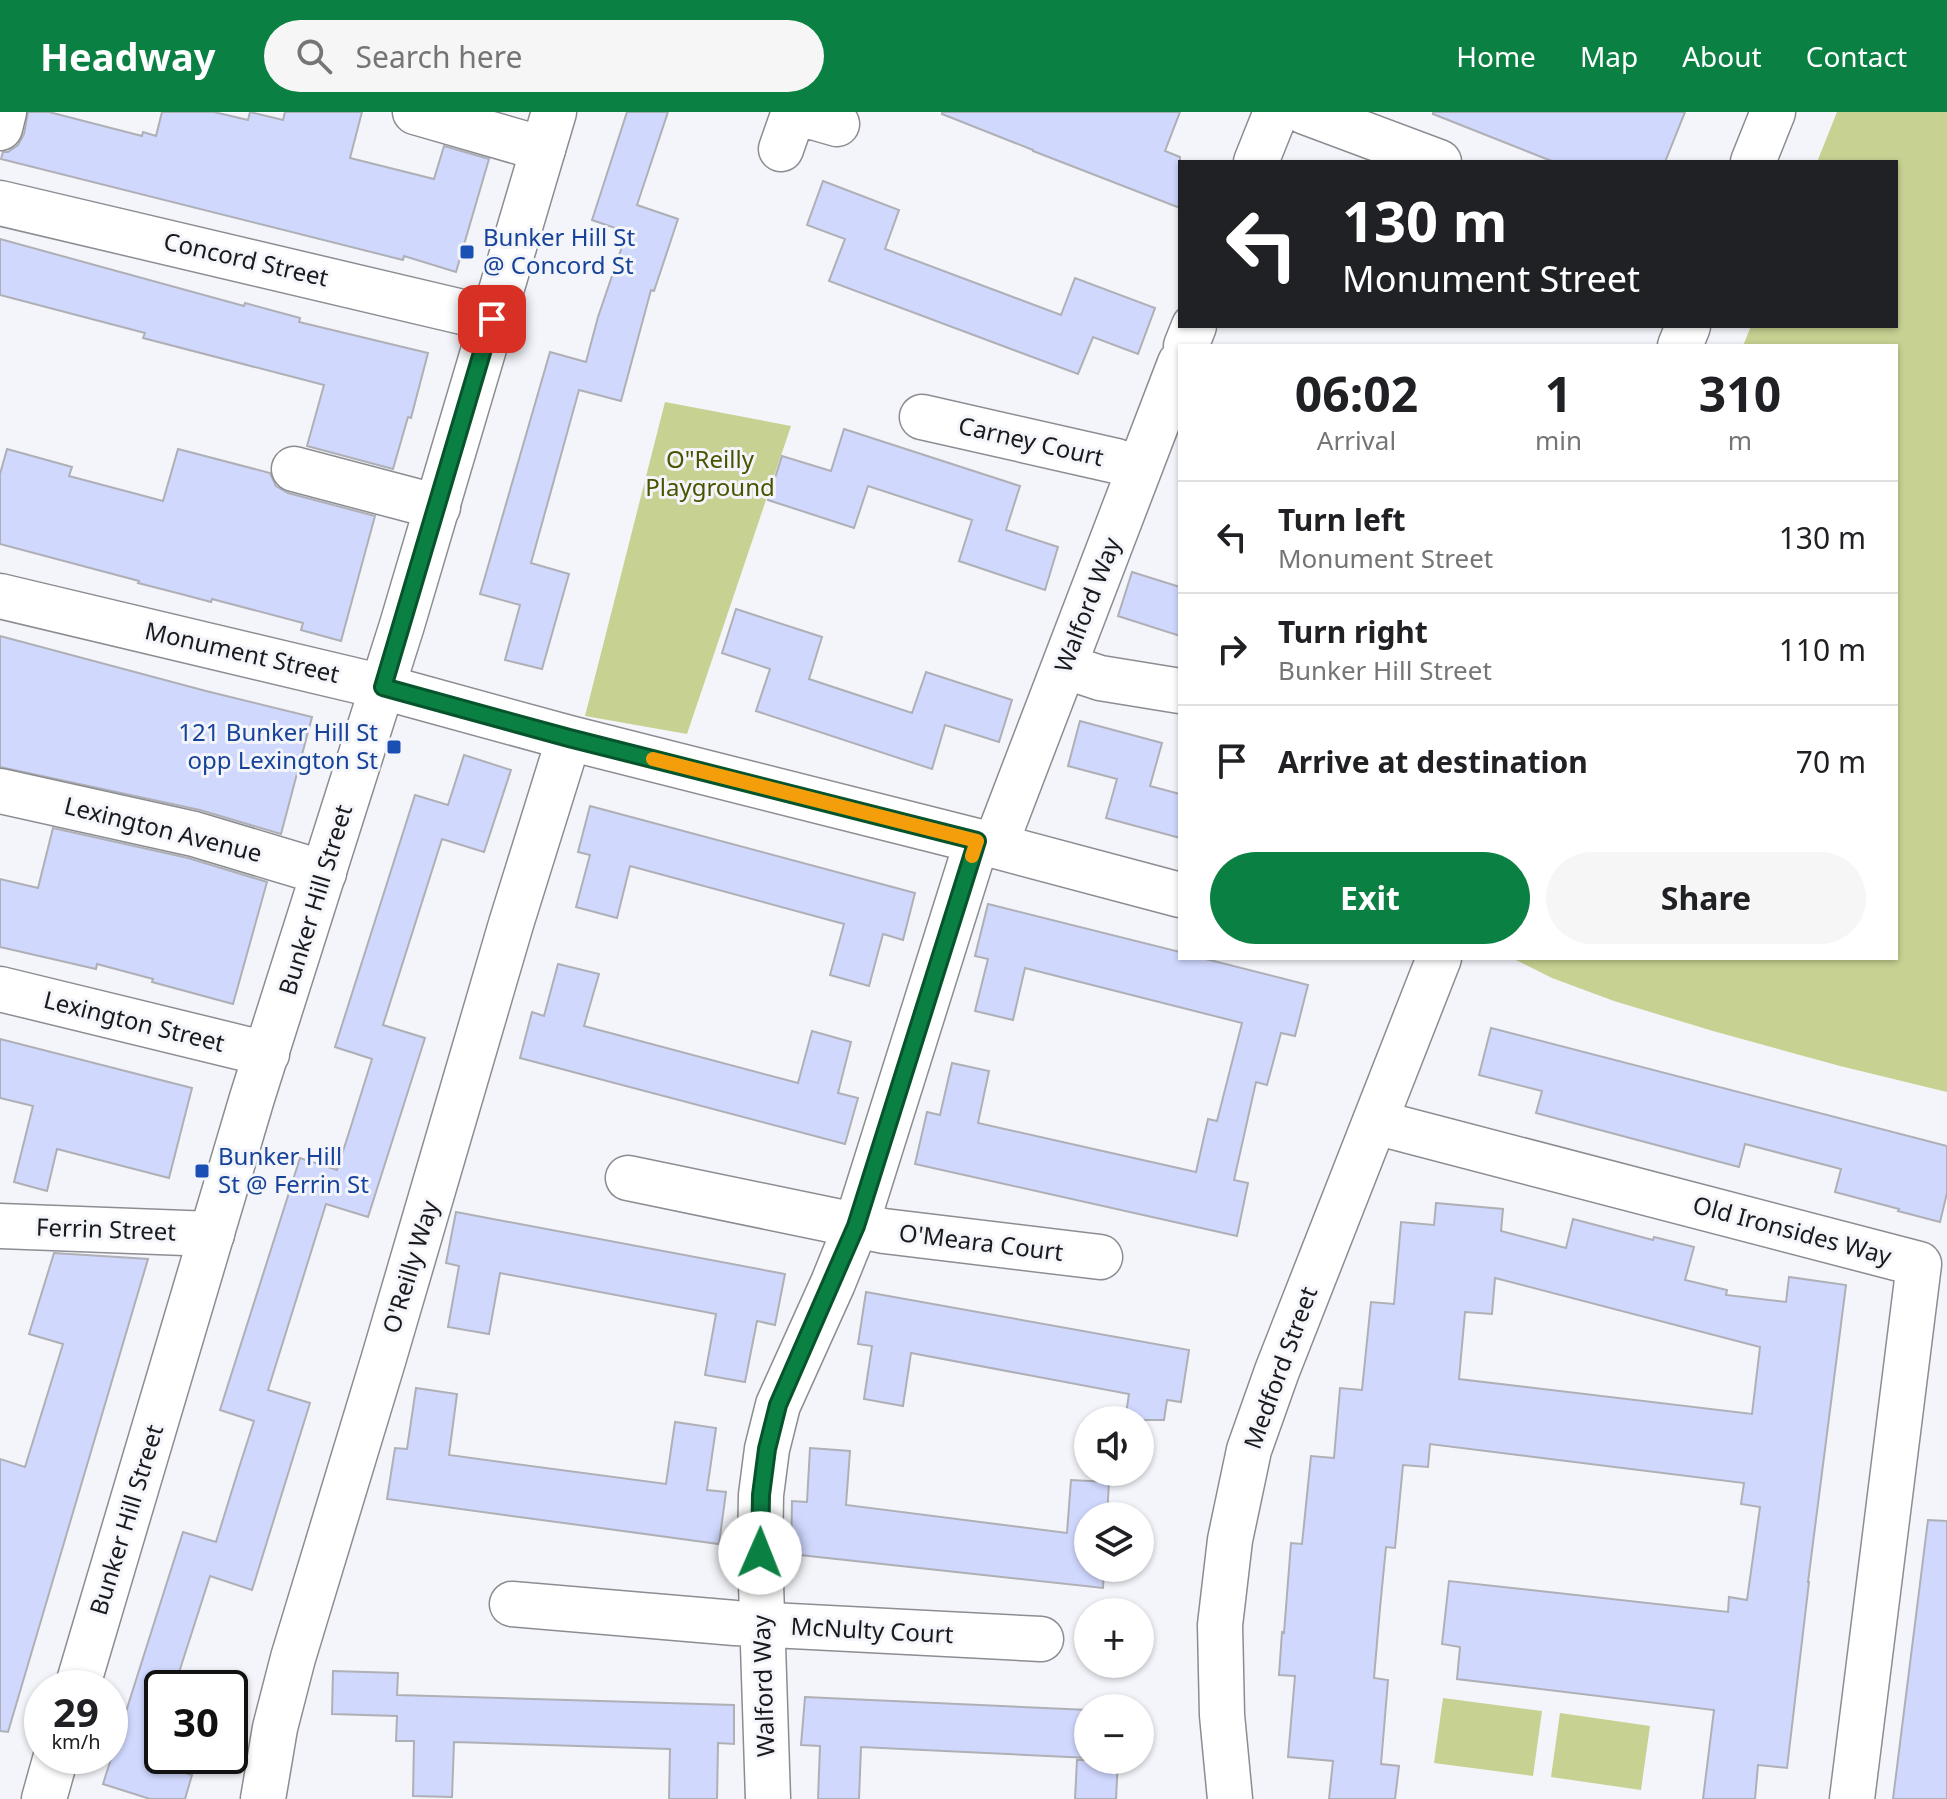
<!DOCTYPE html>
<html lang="en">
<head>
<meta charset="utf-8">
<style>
	:root { --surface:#fff; --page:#f6f6f6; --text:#202124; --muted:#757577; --line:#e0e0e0; --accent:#0b8043 }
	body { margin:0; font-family:"Noto Sans",sans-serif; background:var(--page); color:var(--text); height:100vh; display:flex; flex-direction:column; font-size:30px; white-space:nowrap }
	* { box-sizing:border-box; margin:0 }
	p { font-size:26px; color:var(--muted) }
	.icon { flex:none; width:44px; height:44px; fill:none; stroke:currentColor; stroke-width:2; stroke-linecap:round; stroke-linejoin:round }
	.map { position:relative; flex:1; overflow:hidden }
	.drawer { position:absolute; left:1178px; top:232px; width:720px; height:616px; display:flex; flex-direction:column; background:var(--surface); border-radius:0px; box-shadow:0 2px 6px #0004 }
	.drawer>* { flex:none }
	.top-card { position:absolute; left:1178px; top:48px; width:720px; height:168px; border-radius:0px; box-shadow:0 2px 6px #0004; background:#202124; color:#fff; overflow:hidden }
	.tools { position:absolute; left:1074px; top:1294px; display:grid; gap:16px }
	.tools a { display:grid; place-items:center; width:80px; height:80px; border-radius:50%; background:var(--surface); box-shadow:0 2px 6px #0004; font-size:40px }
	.speed { position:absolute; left:24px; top:1558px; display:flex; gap:16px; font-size:40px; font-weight:700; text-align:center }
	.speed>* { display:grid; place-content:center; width:104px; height:104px; border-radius:50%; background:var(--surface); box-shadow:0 2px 6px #0004; line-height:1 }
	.speed small { font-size:20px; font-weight:400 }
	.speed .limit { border:4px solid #111; border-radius:12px; background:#fff; color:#111 }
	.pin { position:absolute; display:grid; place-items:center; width:68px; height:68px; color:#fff; margin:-34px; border-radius:16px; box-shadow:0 4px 12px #0006 }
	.me { position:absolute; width:88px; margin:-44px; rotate:1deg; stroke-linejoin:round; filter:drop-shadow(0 0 6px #0008) }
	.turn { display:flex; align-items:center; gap:28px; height:168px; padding:0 32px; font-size:36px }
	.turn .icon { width:104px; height:104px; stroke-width:2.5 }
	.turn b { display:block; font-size:56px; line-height:68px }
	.eta { display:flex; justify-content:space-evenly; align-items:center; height:136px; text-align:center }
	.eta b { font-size:48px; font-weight:700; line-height:56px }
	.cta { display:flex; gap:16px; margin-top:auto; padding:16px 32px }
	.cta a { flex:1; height:92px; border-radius:48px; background:var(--accent); color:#fff; font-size:32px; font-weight:700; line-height:92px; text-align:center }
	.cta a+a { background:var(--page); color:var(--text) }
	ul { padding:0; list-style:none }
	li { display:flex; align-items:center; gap:24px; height:112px; padding:0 32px; border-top:2px solid var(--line) }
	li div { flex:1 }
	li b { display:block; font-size:30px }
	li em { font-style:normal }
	header { display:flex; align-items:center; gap:48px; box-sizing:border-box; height:112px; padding:0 40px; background:var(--accent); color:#fff }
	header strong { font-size:38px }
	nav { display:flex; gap:44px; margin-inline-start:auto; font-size:28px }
	.search { width:560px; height:72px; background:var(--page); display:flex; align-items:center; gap:20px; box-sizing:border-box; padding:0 28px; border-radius:44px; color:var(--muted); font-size:30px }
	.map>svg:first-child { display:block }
	.green { fill:#c7d191 }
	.building { fill:#d0d8fe; stroke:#afb0b5; stroke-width:2; fill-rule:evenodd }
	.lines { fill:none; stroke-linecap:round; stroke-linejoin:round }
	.minor-casing { stroke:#8c8d92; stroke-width:47 }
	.major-casing { stroke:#8c8d92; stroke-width:47 }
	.minor { stroke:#fff; stroke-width:44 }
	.major { stroke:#fff; stroke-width:44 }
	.route-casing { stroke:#07532c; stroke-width:20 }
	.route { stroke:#0b8043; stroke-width:14 }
	.slow { stroke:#f59e0b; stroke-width:14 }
	.transit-dot { fill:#1a4fb4; stroke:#f3f5fa; stroke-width:3 }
	.labels { text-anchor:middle; stroke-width:6; stroke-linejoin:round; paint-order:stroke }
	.transit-label { font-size:24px; fill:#164399; stroke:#f3f5fa; text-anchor:start }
	.street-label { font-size:24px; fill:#1a1a1c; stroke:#f3f5fa }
	.park-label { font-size:24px; fill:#4b5300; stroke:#f3f5fa }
</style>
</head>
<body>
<header>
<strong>Headway</strong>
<div class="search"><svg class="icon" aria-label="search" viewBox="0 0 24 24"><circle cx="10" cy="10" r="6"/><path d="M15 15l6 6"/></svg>Search here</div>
<nav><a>Home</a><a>Map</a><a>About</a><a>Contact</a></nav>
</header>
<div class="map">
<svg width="1947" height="1687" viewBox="0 0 1947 1687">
	<rect width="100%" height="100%" fill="#f3f5fa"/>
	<!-- green -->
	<path class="green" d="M 1837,0 L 1947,0 L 1947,980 L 1840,954 L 1713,919 L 1614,889 L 1552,866 L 1512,846 L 1896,846 L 1896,234 L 1743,234 L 1751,214 L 1896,214 L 1896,50 L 1817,50 Z
		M 665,290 L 791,314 L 687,622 L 585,604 Z
		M 1443,1586 L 1542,1599 L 1533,1664 L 1434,1651 Z
		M 1560,1601 L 1650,1614 L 1641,1678 L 1551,1665 Z"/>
	<!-- building -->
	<path class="building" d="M 28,0 L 49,0 L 142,24 L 143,20 L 156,24 L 162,0 L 214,0 L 248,8 L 250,0 L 283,8 L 285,0 L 362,0 L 350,46 L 434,67 L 444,34 L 489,47 L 456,160 L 404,144 L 403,148 L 1,47 L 3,40 L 8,40 L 18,33 L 24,22 Z
		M 627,0 L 668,0 L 637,93 L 678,107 L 654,179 L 651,178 L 621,289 L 579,278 L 531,451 L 569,462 L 542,557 L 505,548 L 520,493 L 480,482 L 550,240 L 586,250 L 598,205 L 627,120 L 592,108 Z
		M 942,0 L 1180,0 L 1165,39 L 1180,45 L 1180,96 L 1033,39 L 1033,38 L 942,2 Z
		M 1433,0 L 1685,0 L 1665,50 L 1554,50 L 1433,2 Z
		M 823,69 L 899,98 L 885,137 L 1061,203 L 1075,166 L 1155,196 L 1138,242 L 1093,225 L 1078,262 L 829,169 L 845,127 L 807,113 Z
		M 0,127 L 244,194 L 245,191 L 300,206 L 299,210 L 428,241 L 411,306 L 408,305 L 393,357 L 307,334 L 324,273 L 143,226 L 145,221 L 0,183 Z
		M 844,317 L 1020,374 L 1006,418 L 1058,435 L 1045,478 L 959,449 L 972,408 L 868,374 L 854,416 L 768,388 L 782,344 L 831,359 Z
		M 7,337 L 72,355 L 69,364 L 163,389 L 178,337 L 270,361 L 276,374 L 288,381 L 375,404 L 341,529 L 301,518 L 303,511 L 212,487 L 211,490 L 181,482 L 138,471 L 139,469 L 0,432 L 0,362 Z
		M 1132,460 L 1180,475 L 1180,524 L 1118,504 Z
		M 736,497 L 822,525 L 809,567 L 912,601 L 926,560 L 1012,588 L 999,630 L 945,613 L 932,657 L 756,599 L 770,557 L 722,541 Z
		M 0,524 L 206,579 L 312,605 L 281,722 L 200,698 L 0,655 Z
		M 1080,609 L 1162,631 L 1150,674 L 1180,682 L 1180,726 L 1106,706 L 1117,667 L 1068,654 Z
		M 464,643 L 511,658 L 484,740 L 442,727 L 383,913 L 425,926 L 368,1105 L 326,1092 L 268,1278 L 310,1291 L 252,1478 L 210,1464 L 174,1576 L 162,1576 L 162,1615 L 151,1650 L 192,1663 L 185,1687 L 150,1687 L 103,1672 L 183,1420 L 216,1430 L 238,1359 L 254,1309 L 220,1298 L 300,1046 L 337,1058 L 352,1011 L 372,947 L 335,935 L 415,683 L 448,693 Z
		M 590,694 L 915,781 L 903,828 L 883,822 L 869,874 L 830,863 L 844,812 L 630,754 L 617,806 L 576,795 L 590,743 L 578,740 Z
		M 53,716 L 188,746 L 267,770 L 233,892 L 152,870 L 153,867 L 97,852 L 96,857 L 0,835 L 0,767 L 38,776 Z
		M 988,792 L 1180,840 L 1180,846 L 1202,846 L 1308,873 L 1295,924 L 1281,921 L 1267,973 L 1256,970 L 1234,1068 L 1248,1071 L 1237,1124 L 915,1052 L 927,1000 L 940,1003 L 952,951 L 989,959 L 978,1011 L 1196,1060 L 1208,1007 L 1217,1009 L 1242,911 L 1025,856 L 1013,908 L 975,899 L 988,847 L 975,844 Z
		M 558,852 L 599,862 L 584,914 L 798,971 L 812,919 L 851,930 L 838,981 L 858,986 L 845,1032 L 520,946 L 532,900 L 544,904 Z
		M 1491,916 L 1947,1034 L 1947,1081 L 1940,1110 L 1898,1099 L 1899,1097 L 1835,1080 L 1841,1057 L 1745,1032 L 1739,1055 L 1536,1001 L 1542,979 L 1479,963 Z
		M 0,927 L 192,976 L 169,1066 L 57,1037 L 47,1079 L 14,1070 L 33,994 L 0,986 Z
		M 1436,1091 L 1503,1097 L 1501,1119 L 1566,1136 L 1573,1107 L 1653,1128 L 1654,1125 L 1694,1135 L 1685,1168 L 1727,1178 L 1726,1183 L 1786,1190 L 1789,1165 L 1846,1173 L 1808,1470 L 1809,1470 L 1787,1656 L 1758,1653 L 1755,1687 L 1703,1687 L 1714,1598 L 1457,1567 L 1460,1535 L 1442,1532 L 1449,1469 L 1728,1500 L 1729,1485 L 1747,1488 L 1760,1395 L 1741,1392 L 1744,1371 L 1430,1332 L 1428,1355 L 1403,1353 L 1395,1436 L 1386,1435 L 1380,1496 L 1374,1566 L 1388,1568 L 1381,1652 L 1399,1654 L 1395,1687 L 1329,1687 L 1333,1649 L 1288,1645 L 1295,1564 L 1279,1563 L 1282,1520 L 1284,1521 L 1291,1431 L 1302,1432 L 1311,1344 L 1334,1346 L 1340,1276 L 1362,1278 L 1371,1190 L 1394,1192 L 1401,1110 L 1434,1113 ZM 1495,1166 L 1760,1235 L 1752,1302 L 1459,1267 L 1465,1200 L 1492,1202 Z
		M 456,1100 L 785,1162 L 775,1213 L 757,1209 L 745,1270 L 705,1263 L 716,1202 L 500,1161 L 489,1222 L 448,1215 L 459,1154 L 446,1151 Z
		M 54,1141 L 148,1147 L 8,1620 L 0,1619 L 0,1347 L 25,1355 L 63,1232 L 29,1222 Z
		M 866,1180 L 1189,1238 L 1181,1290 L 1167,1288 L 1164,1308 L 1125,1308 L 1129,1282 L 911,1241 L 903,1294 L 864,1287 L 872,1234 L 858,1232 Z
		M 416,1276 L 457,1282 L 449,1343 L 666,1372 L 675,1310 L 716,1316 L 707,1378 L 726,1380 L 719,1432 L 387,1387 L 395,1336 L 407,1337 Z
		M 810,1336 L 850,1339 L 846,1393 L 1067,1421 L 1071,1368 L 1109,1370 L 1107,1404 L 1088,1404 L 1088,1456 L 1104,1456 L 1103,1476 L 791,1442 L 792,1389 L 807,1390 Z
		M 1928,1408 L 1947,1409 L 1947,1687 L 1893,1687 Z
		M 333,1559 L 398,1561 L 397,1583 L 734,1593 L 734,1632 L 718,1631 L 717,1687 L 669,1687 L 670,1637 L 454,1630 L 452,1685 L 413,1684 L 414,1629 L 396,1629 L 397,1604 L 332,1602 Z
		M 805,1585 L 1088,1598 L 1088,1646 L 861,1635 L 859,1687 L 818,1687 L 820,1634 L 801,1633 Z
		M 1077,1648 L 1118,1648 L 1116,1687 L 1075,1687 Z"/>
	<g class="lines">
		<defs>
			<path id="minor" d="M 415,0 L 543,37
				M 795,0 L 837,12
				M 1305,0 L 1439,50
				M 0,16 L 4,0
				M 781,37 L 794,0
				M 1256,50 L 1276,0
				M 0,91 L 492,207
				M 1186,234 L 1194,214
				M 922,305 L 1116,349 L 1139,357
				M 294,357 L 438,395
				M 0,484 L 383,575 L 569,626 L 977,729 L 1180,783
				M 1064,554 L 1100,566 L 1180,579
				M 0,679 L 194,722 L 324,761
				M 995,734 L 1180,251
				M 0,877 L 267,942
				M 1375,1010 L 1919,1152 L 1852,1687
				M 628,1066 L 884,1119 L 1100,1145
				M 0,1114 L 212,1122
				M 512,1492 L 735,1511 L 1041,1527
				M 263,1687 L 275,1616 L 293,1546 L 383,1249 L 511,812 L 569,626
				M 768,1687 L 760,1441 L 761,1383 L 767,1337 L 778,1293 L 833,1171 L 856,1114 L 977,729"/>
			<path id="major" d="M 1753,50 L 1773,0
				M 1680,234 L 1688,214
				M 77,1576 L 252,986 L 402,513 L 554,0
				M 44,1687 L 56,1644
				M 1230,1687 L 1222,1603 L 1220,1513 L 1230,1428 L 1249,1338 L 1277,1259 L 1439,846"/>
		</defs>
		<!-- minor casing -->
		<use href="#minor" class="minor-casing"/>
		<!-- major casing -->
		<use href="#major" class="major-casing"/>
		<!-- minor -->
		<use href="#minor" class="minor"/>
		<!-- major -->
		<use href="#major" class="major"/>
	</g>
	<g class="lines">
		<defs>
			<path id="route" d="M 492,207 L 383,575 L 569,626 L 977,729 L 856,1114 L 778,1293 L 767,1337 L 761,1383 L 760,1441"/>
		</defs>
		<!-- route casing -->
		<use href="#route" class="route-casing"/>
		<!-- route -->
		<use href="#route" class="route"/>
		<!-- slow -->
		<path class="slow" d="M 653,647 L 977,729 L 972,744"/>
	</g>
	<!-- markers -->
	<g class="transit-dot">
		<rect x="459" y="132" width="16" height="16" rx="4"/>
		<rect x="386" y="627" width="16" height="16" rx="4"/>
		<rect x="194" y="1051" width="16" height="16" rx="4"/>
	</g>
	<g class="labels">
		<!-- transit labels -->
		<g class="transit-label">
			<text x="483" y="134">Bunker Hill St<tspan x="483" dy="28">@ Concord St</tspan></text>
			<text x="378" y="629" text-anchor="end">121 Bunker Hill St<tspan x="378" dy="28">opp Lexington St</tspan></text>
			<text x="218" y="1053">Bunker Hill<tspan x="218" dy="28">St @ Ferrin St</tspan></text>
		</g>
		<!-- street labels -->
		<g class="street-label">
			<text transform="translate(246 148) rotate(13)" y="8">Concord Street</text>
			<text transform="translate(1031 330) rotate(13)" y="8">Carney Court</text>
			<text transform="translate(1088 493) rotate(-69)" y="8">Walford Way</text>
			<text transform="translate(242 541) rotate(13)" y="8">Monument Street</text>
			<text transform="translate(163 718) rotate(14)" y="8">Lexington Avenue</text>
			<text transform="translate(316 788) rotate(-73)" y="8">Bunker Hill Street</text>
			<text transform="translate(134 910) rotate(14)" y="8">Lexington Street</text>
			<text transform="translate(106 1118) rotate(2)" y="8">Ferrin Street</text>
			<text transform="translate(1792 1119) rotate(15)" y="8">Old Ironsides Way</text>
			<text transform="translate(981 1131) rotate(7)" y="8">O'Meara Court</text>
			<text transform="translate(411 1155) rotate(-73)" y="8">O'Reilly Way</text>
			<text transform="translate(1281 1256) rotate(-70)" y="8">Medford Street</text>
			<text transform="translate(127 1408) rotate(-73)" y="8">Bunker Hill Street</text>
			<text transform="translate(872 1519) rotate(3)" y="8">McNulty Court</text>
			<text transform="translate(764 1574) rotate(-92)" y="8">Walford Way</text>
		</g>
		<!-- park labels -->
		<g class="park-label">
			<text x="710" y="356">O"Reilly<tspan x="710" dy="28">Playground</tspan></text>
		</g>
	</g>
</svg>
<div class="tools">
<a><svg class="icon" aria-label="sound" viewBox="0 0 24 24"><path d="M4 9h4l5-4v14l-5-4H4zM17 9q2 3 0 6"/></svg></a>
<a><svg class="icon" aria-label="layers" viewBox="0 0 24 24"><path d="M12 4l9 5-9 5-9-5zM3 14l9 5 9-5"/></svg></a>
<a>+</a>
<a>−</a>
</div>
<div class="speed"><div>29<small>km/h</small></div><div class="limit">30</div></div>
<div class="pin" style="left:492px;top:207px;background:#d93025"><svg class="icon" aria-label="arrive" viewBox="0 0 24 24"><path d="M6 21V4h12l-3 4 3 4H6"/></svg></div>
<svg class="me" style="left:760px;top:1441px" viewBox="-20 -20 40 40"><circle r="19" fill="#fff"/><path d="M0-13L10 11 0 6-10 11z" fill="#0b8043"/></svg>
<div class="top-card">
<div class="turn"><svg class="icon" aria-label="left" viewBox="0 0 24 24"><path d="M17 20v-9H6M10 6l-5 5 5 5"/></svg><div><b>130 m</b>Monument Street</div></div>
</div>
<section class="drawer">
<div class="eta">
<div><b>06:02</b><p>Arrival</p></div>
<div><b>1</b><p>min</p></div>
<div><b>310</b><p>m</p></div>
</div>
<ul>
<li><svg class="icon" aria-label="left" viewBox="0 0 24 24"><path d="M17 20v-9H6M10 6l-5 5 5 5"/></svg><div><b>Turn left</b><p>Monument Street</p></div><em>130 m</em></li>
<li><svg class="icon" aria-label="right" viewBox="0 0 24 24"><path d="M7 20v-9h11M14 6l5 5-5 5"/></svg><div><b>Turn right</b><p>Bunker Hill Street</p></div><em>110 m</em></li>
<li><svg class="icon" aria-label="arrive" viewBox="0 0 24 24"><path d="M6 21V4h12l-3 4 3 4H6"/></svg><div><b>Arrive at destination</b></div><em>70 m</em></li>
</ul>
<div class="cta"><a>Exit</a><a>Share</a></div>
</section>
</div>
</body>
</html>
